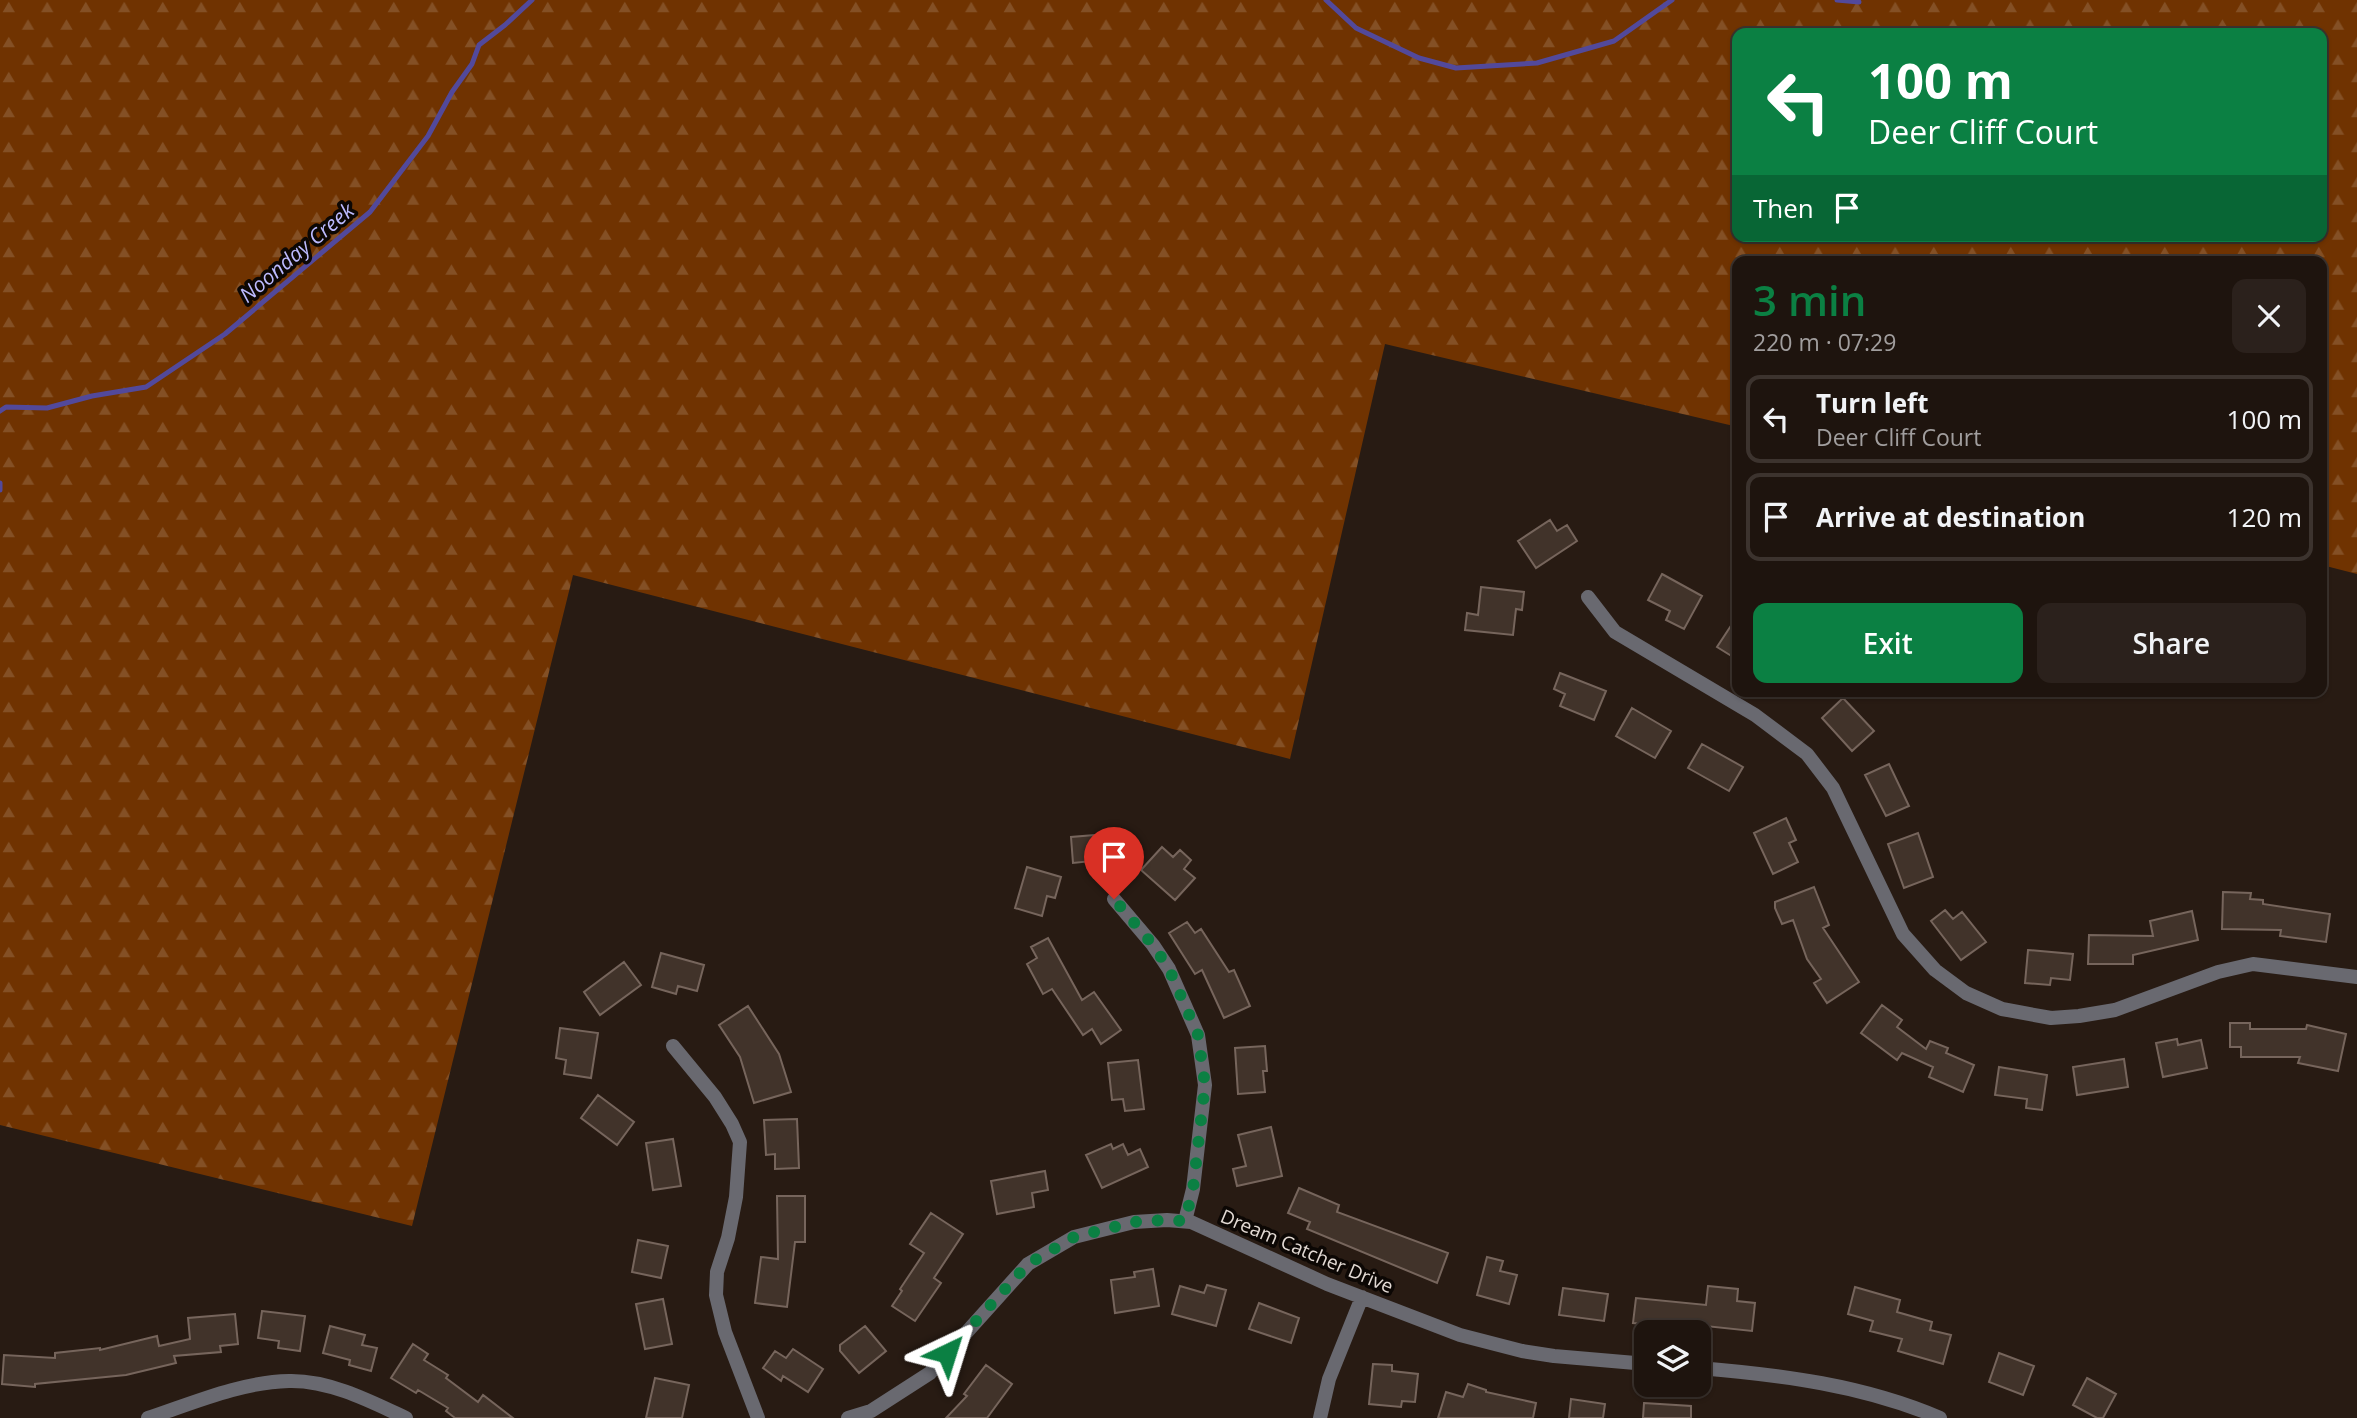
<!DOCTYPE html>
<html lang="en">
<head>
<meta charset="utf-8">
<style>
	:root { --surface:#1e140e; --page:#2b211c; --text:#f1f3f6; --muted:#a19e9e; --line:#3c332e; --accent:#0b8043 }
	body { margin:0; font-family:"Open Sans",sans-serif; background:var(--page); color:var(--text); height:100vh; display:flex; flex-direction:column; font-size:26px; white-space:nowrap }
	* { box-sizing:border-box; margin:0 }
	p { font-size:23px; color:var(--muted) }
	.icon { flex:none; width:38px; height:38px; fill:none; stroke:currentColor; stroke-width:2; stroke-linecap:round; stroke-linejoin:round }
	.map { position:relative; flex:1; overflow:hidden }
	.panel { position:absolute; left:1732px; top:256px; width:595px; height:441px; display:flex; flex-direction:column; background:var(--surface); border-radius:14px; box-shadow:0 2px 5px #0004,0 0 0 2px var(--line) }
	.panel>* { flex:none }
	.banner { position:absolute; left:1732px; top:28px; width:595px; height:214px; border-radius:14px; box-shadow:0 2px 5px #0004,0 0 0 2px var(--line); background:#0b8043; color:#fff; overflow:hidden }
	.tools { position:absolute; left:1634px; top:1320px; display:grid; gap:14px }
	.tools a { display:grid; place-items:center; width:77px; height:77px; border-radius:14px; background:var(--surface); box-shadow:0 2px 5px #0004,0 0 0 2px var(--line); font-size:35px }
	.pin { position:absolute; display:grid; place-items:center; width:60px; height:60px; color:#fff; margin:-72px -30px; border-radius:50% 50% 50% 0; rotate:-45deg; box-shadow:0 0 7px #0007 }
	.pin .icon { rotate:45deg }
	.me { position:absolute; width:77px; margin:-38px; rotate:41deg; stroke-linejoin:round; filter:drop-shadow(0 0 5px #0008) }
	.turn { display:flex; align-items:center; gap:24px; height:147px; padding:0 21px; font-size:32px }
	.turn .icon { width:91px; height:91px; stroke-width:2.5 }
	.turn b { display:block; font-size:49px; line-height:60px }
	.then { display:flex; align-items:center; height:66px; padding:0 21px; background:#0003; gap:14px; font-size:26px }
	.round { display:grid; place-items:center; flex:none; width:74px; height:74px; border-radius:14px; background:var(--page) }
	.summary { display:flex; align-items:center; justify-content:space-between; height:119px; padding:0 21px }
	h1 { font-size:42px; font-weight:600; line-height:52px; color:var(--accent) }
	.cta { display:flex; gap:14px; margin-top:auto; padding:14px 21px }
	.cta a { flex:1; height:80px; border-radius:14px; background:var(--accent); color:#fff; font-size:28px; font-weight:600; line-height:80px; text-align:center }
	.cta a+a { background:var(--page); color:var(--text) }
	ul { padding:0; list-style:none }
	li { display:flex; align-items:center; gap:21px; height:88px; margin:0 14px 10px; padding:0 7px; border:4px solid var(--line); border-radius:14px }
	li div { flex:1 }
	li b { display:block; font-size:26px }
	li em { font-style:normal }
	.map>svg:first-child { display:block }
	.forest { fill:url(#forest-firs); fill-rule:evenodd }
	.lines { fill:none; stroke-linecap:round; stroke-linejoin:round }
	.stream { stroke:#52499b; stroke-width:5 }
	.building { fill:#41332a; stroke:#76655c; stroke-width:2 }
	.minor { stroke:#696970; stroke-width:14 }
	.route { stroke:#0b8043; stroke-width:12; stroke-dasharray:0 21.6 }
	.labels { text-anchor:middle; stroke-width:7; stroke-linejoin:round; paint-order:stroke }
	.street-label { font-size:19px; fill:#e3dad4; stroke:#0c0704 }
	.water-label { font-size:21px; font-style:italic; fill:#bcbafe; stroke:#0c0704 }
</style>
</head>
<body>
<div class="map">
<svg width="2357" height="1418" viewBox="0 0 2357 1418">
	<defs>
		<pattern id="forest-firs" width="22" height="20" patternUnits="userSpaceOnUse" patternTransform="scale(1.75)"><rect width="22" height="20" fill="#703301"/><path d="M5 1l3.5 6h-7zM16 11l3.5 6h-7z" fill="#845025"/></pattern>
	</defs>
	<rect width="100%" height="100%" fill="#281b13"/>
	<!-- forest -->
	<path class="forest" d="M 0,0 L 2357,0 L 2357,574 L 2322,565 L 2322,261 L 1738,261 L 1738,427 L 1385,344 L 1290,759 L 573,575 L 412,1226 L 0,1125 ZM 1738,33 L 2322,33 L 2322,236 L 1738,236 Z"/>
	<g class="lines">
		<!-- stream -->
		<path class="stream" d="M 1326,0 L 1356,28 L 1419,58 L 1456,68 L 1537,63 L 1614,41 L 1672,0
			M 1837,0 L 1859,2 L 1858,0
			M 0,411 L 6,407 L 47,408 L 92,396 L 146,387 L 225,334 L 370,212 L 428,136 L 452,92 L 472,64 L 479,45 L 505,25 L 532,0
			M 0,483 L 0,490"/>
	</g>
	<!-- building -->
	<path class="building" d="M 1550,520 L 1557,531 L 1567,525 L 1577,541 L 1536,568 L 1518,541 Z
		M 1662,574 L 1702,596 L 1684,629 L 1666,620 L 1670,611 L 1648,600 Z
		M 1481,587 L 1524,592 L 1522,610 L 1516,609 L 1513,635 L 1465,630 L 1467,613 L 1478,615 Z
		M 1738,615 L 1738,660 L 1717,647 Z
		M 1560,673 L 1606,691 L 1594,720 L 1560,706 L 1565,694 L 1554,689 Z
		M 1843,698 L 1874,731 L 1852,751 L 1822,718 Z
		M 1632,708 L 1671,731 L 1655,758 L 1616,736 Z
		M 1702,744 L 1743,767 L 1729,791 L 1688,768 Z
		M 1889,764 L 1909,806 L 1886,816 L 1865,775 Z
		M 1786,818 L 1796,840 L 1789,843 L 1798,862 L 1773,874 L 1754,833 Z
		M 1119,833 L 1121,858 L 1073,863 L 1071,837 Z
		M 1918,833 L 1933,877 L 1904,888 L 1888,844 Z
		M 1162,847 L 1173,857 L 1180,850 L 1191,860 L 1184,869 L 1195,878 L 1175,900 L 1141,870 Z
		M 1027,867 L 1061,877 L 1055,898 L 1047,896 L 1042,916 L 1015,908 Z
		M 1814,887 L 1829,925 L 1823,928 L 1859,982 L 1827,1003 L 1814,983 L 1821,979 L 1807,959 L 1793,920 L 1782,924 L 1775,908 L 1775,902 Z
		M 2223,892 L 2251,893 L 2250,899 L 2263,900 L 2263,904 L 2330,914 L 2326,942 L 2280,936 L 2281,930 L 2222,929 Z
		M 1945,910 L 1953,919 L 1962,912 L 1986,942 L 1961,960 L 1931,921 Z
		M 2192,911 L 2198,940 L 2133,955 L 2133,964 L 2088,964 L 2089,935 L 2153,936 L 2150,921 Z
		M 1187,922 L 1195,933 L 1201,929 L 1229,972 L 1234,970 L 1250,1006 L 1224,1018 L 1202,970 L 1195,974 L 1169,933 Z
		M 1048,938 L 1082,1000 L 1094,992 L 1121,1030 L 1101,1044 L 1092,1029 L 1083,1035 L 1052,989 L 1043,994 L 1027,964 L 1037,958 L 1031,947 Z
		M 2028,950 L 2073,954 L 2070,980 L 2051,978 L 2050,985 L 2025,983 Z
		M 661,953 L 704,965 L 697,991 L 678,986 L 676,994 L 652,987 Z
		M 624,962 L 641,985 L 600,1015 L 584,992 Z
		M 1882,1005 L 1902,1020 L 1897,1027 L 1926,1049 L 1930,1041 L 1948,1048 L 1946,1053 L 1974,1065 L 1963,1092 L 1929,1077 L 1933,1067 L 1902,1053 L 1897,1060 L 1861,1033 Z
		M 748,1006 L 779,1054 L 791,1092 L 754,1103 L 740,1057 L 719,1025 Z
		M 2230,1023 L 2250,1023 L 2250,1029 L 2306,1029 L 2307,1025 L 2346,1034 L 2338,1071 L 2298,1063 L 2300,1057 L 2241,1057 L 2241,1047 L 2230,1047 Z
		M 560,1028 L 598,1033 L 591,1078 L 564,1074 L 566,1060 L 556,1058 Z
		M 2177,1039 L 2178,1045 L 2201,1040 L 2207,1068 L 2163,1077 L 2156,1043 Z
		M 1265,1046 L 1267,1071 L 1263,1071 L 1265,1092 L 1238,1094 L 1235,1048 Z
		M 2124,1059 L 2128,1087 L 2077,1095 L 2073,1067 Z
		M 1138,1060 L 1144,1109 L 1125,1111 L 1123,1099 L 1112,1100 L 1108,1063 Z
		M 1999,1067 L 2047,1075 L 2042,1110 L 2026,1108 L 2027,1099 L 1995,1095 Z
		M 598,1095 L 634,1122 L 617,1145 L 581,1118 Z
		M 797,1119 L 799,1168 L 775,1169 L 775,1154 L 766,1155 L 764,1120 Z
		M 1271,1127 L 1282,1176 L 1237,1186 L 1233,1169 L 1246,1166 L 1238,1135 Z
		M 673,1139 L 681,1186 L 653,1190 L 646,1143 Z
		M 1111,1144 L 1113,1149 L 1123,1144 L 1128,1155 L 1140,1149 L 1148,1167 L 1102,1188 L 1086,1155 Z
		M 1045,1171 L 1048,1190 L 1032,1193 L 1034,1207 L 997,1214 L 991,1181 Z
		M 1299,1188 L 1339,1205 L 1337,1212 L 1448,1253 L 1437,1283 L 1307,1229 L 1310,1222 L 1288,1213 Z
		M 777,1196 L 805,1196 L 805,1242 L 795,1242 L 787,1307 L 755,1303 L 761,1257 L 778,1259 Z
		M 931,1213 L 963,1234 L 934,1278 L 941,1283 L 915,1321 L 892,1306 L 902,1291 L 900,1289 L 924,1253 L 910,1244 Z
		M 638,1240 L 668,1246 L 661,1278 L 632,1272 Z
		M 1487,1257 L 1503,1261 L 1500,1271 L 1517,1275 L 1509,1304 L 1477,1295 Z
		M 1153,1269 L 1159,1306 L 1115,1313 L 1111,1280 L 1135,1277 L 1134,1272 Z
		M 1207,1285 L 1226,1290 L 1216,1326 L 1172,1314 L 1180,1286 L 1204,1293 Z
		M 1708,1286 L 1738,1289 L 1737,1301 L 1755,1303 L 1752,1331 L 1687,1324 L 1686,1328 L 1633,1323 L 1636,1298 L 1706,1305 Z
		M 1855,1287 L 1900,1300 L 1897,1312 L 1932,1322 L 1930,1330 L 1951,1335 L 1943,1364 L 1898,1351 L 1902,1339 L 1870,1331 L 1873,1321 L 1848,1314 Z
		M 1563,1288 L 1608,1294 L 1604,1321 L 1559,1315 Z
		M 663,1299 L 672,1344 L 645,1349 L 636,1304 Z
		M 1259,1303 L 1299,1318 L 1291,1343 L 1249,1329 Z
		M 262,1311 L 305,1316 L 300,1351 L 278,1348 L 279,1341 L 258,1338 Z
		M 235,1314 L 238,1344 L 220,1346 L 221,1352 L 174,1356 L 176,1363 L 126,1375 L 35,1384 L 35,1387 L 2,1384 L 4,1355 L 55,1358 L 55,1353 L 100,1348 L 100,1350 L 157,1336 L 159,1346 L 190,1339 L 188,1318 Z
		M 330,1326 L 365,1335 L 362,1345 L 377,1348 L 371,1371 L 349,1365 L 350,1360 L 323,1353 Z
		M 865,1326 L 886,1351 L 859,1373 L 840,1351 L 840,1345 Z
		M 413,1344 L 428,1354 L 424,1360 L 448,1375 L 446,1378 L 478,1402 L 483,1395 L 513,1418 L 455,1418 L 446,1411 L 448,1408 L 418,1390 L 416,1393 L 391,1378 Z
		M 793,1349 L 823,1369 L 808,1392 L 783,1376 L 781,1381 L 763,1368 L 775,1351 L 786,1358 Z
		M 1999,1353 L 2034,1366 L 2023,1395 L 1989,1382 Z
		M 1373,1364 L 1392,1365 L 1392,1371 L 1418,1374 L 1415,1402 L 1402,1401 L 1401,1407 L 1369,1404 Z
		M 986,1365 L 1012,1384 L 987,1418 L 946,1418 L 967,1396 L 964,1394 Z
		M 655,1378 L 689,1385 L 682,1418 L 646,1418 Z
		M 2087,1378 L 2116,1394 L 2103,1418 L 2097,1418 L 2073,1405 Z
		M 1468,1384 L 1486,1390 L 1486,1392 L 1536,1403 L 1533,1418 L 1438,1418 L 1446,1392 L 1463,1397 Z
		M 1571,1399 L 1605,1404 L 1603,1418 L 1569,1418 Z
		M 1644,1403 L 1691,1406 L 1691,1418 L 1643,1418 Z"/>
	<g class="lines">
		<!-- minor -->
		<path class="minor" d="M 1588,597 L 1615,632 L 1755,715 L 1807,754 L 1833,788 L 1903,934 L 1935,970 L 1966,993 L 2002,1009 L 2051,1018 L 2079,1016 L 2115,1010 L 2218,972 L 2253,964 L 2357,977
			M 1114,899 L 1153,945 L 1169,969 L 1198,1035 L 1205,1085 L 1193,1189 L 1185,1221
			M 673,1046 L 715,1097 L 732,1124 L 740,1142 L 736,1197 L 728,1238 L 717,1272 L 716,1295 L 725,1332 L 758,1418
			M 1699,1368 C 1782,1375 1863,1385 1940,1418
			M 148,1418 C 193,1403 241,1382 289,1381 C 329,1380 370,1401 406,1418
			M 848,1418 L 871,1411 L 930,1373 L 1028,1264 L 1074,1237 L 1134,1222 L 1167,1220 L 1191,1222 L 1327,1284 L 1460,1335 L 1522,1351 L 1554,1356 L 1647,1364
			M 1320,1418 L 1329,1379 L 1362,1297"/>
	</g>
	<g class="lines">
		<!-- route -->
		<path class="route" d="M 947,1353 L 1028,1264 L 1074,1237 L 1134,1222 L 1167,1220 L 1185,1221 L 1193,1189 L 1205,1085 L 1198,1035 L 1169,969 L 1153,945 L 1114,899"/>
	</g>
	<g class="labels">
		<!-- street labels -->
		<g class="street-label">
			<text transform="translate(1307 1251) rotate(23)" y="7">Dream Catcher Drive</text>
		</g>
		<!-- water labels -->
		<g class="water-label">
			<text transform="translate(297 253) rotate(-40)" y="7">Noonday Creek</text>
		</g>
	</g>
</svg>
<div class="tools">
<a><svg class="icon" aria-label="layers" viewBox="0 0 24 24"><path d="M12 4l9 5-9 5-9-5zM3 14l9 5 9-5"/></svg></a>
</div>
<div class="pin" style="left:1114px;top:899px;background:#d93025"><svg class="icon" aria-label="arrive" viewBox="0 0 24 24"><path d="M6 21V4h12l-3 4 3 4H6"/></svg></div>
<svg class="me" style="left:947px;top:1353px" viewBox="-20 -20 40 40"><path d="M0-17L14 15 0 8-14 15z" fill="#0b8043" stroke="#fff" stroke-width="4"/></svg>
<div class="banner">
<div class="turn"><svg class="icon" aria-label="left" viewBox="0 0 24 24"><path d="M17 20v-9H6M10 6l-5 5 5 5"/></svg><div><b>100 m</b>Deer Cliff Court</div></div>
<div class="then">Then<svg class="icon" aria-label="arrive" viewBox="0 0 24 24"><path d="M6 21V4h12l-3 4 3 4H6"/></svg></div>
</div>
<section class="panel">
<div class="summary"><div><h1>3 min</h1><p>220 m · 07:29</p></div><a class="round"><svg class="icon" aria-label="close" viewBox="0 0 24 24"><path d="M6 6l12 12M18 6L6 18"/></svg></a></div>
<ul>
<li><svg class="icon" aria-label="left" viewBox="0 0 24 24"><path d="M17 20v-9H6M10 6l-5 5 5 5"/></svg><div><b>Turn left</b><p>Deer Cliff Court</p></div><em>100 m</em></li>
<li><svg class="icon" aria-label="arrive" viewBox="0 0 24 24"><path d="M6 21V4h12l-3 4 3 4H6"/></svg><div><b>Arrive at destination</b></div><em>120 m</em></li>
</ul>
<div class="cta"><a>Exit</a><a>Share</a></div>
</section>
</div>
</body>
</html>
